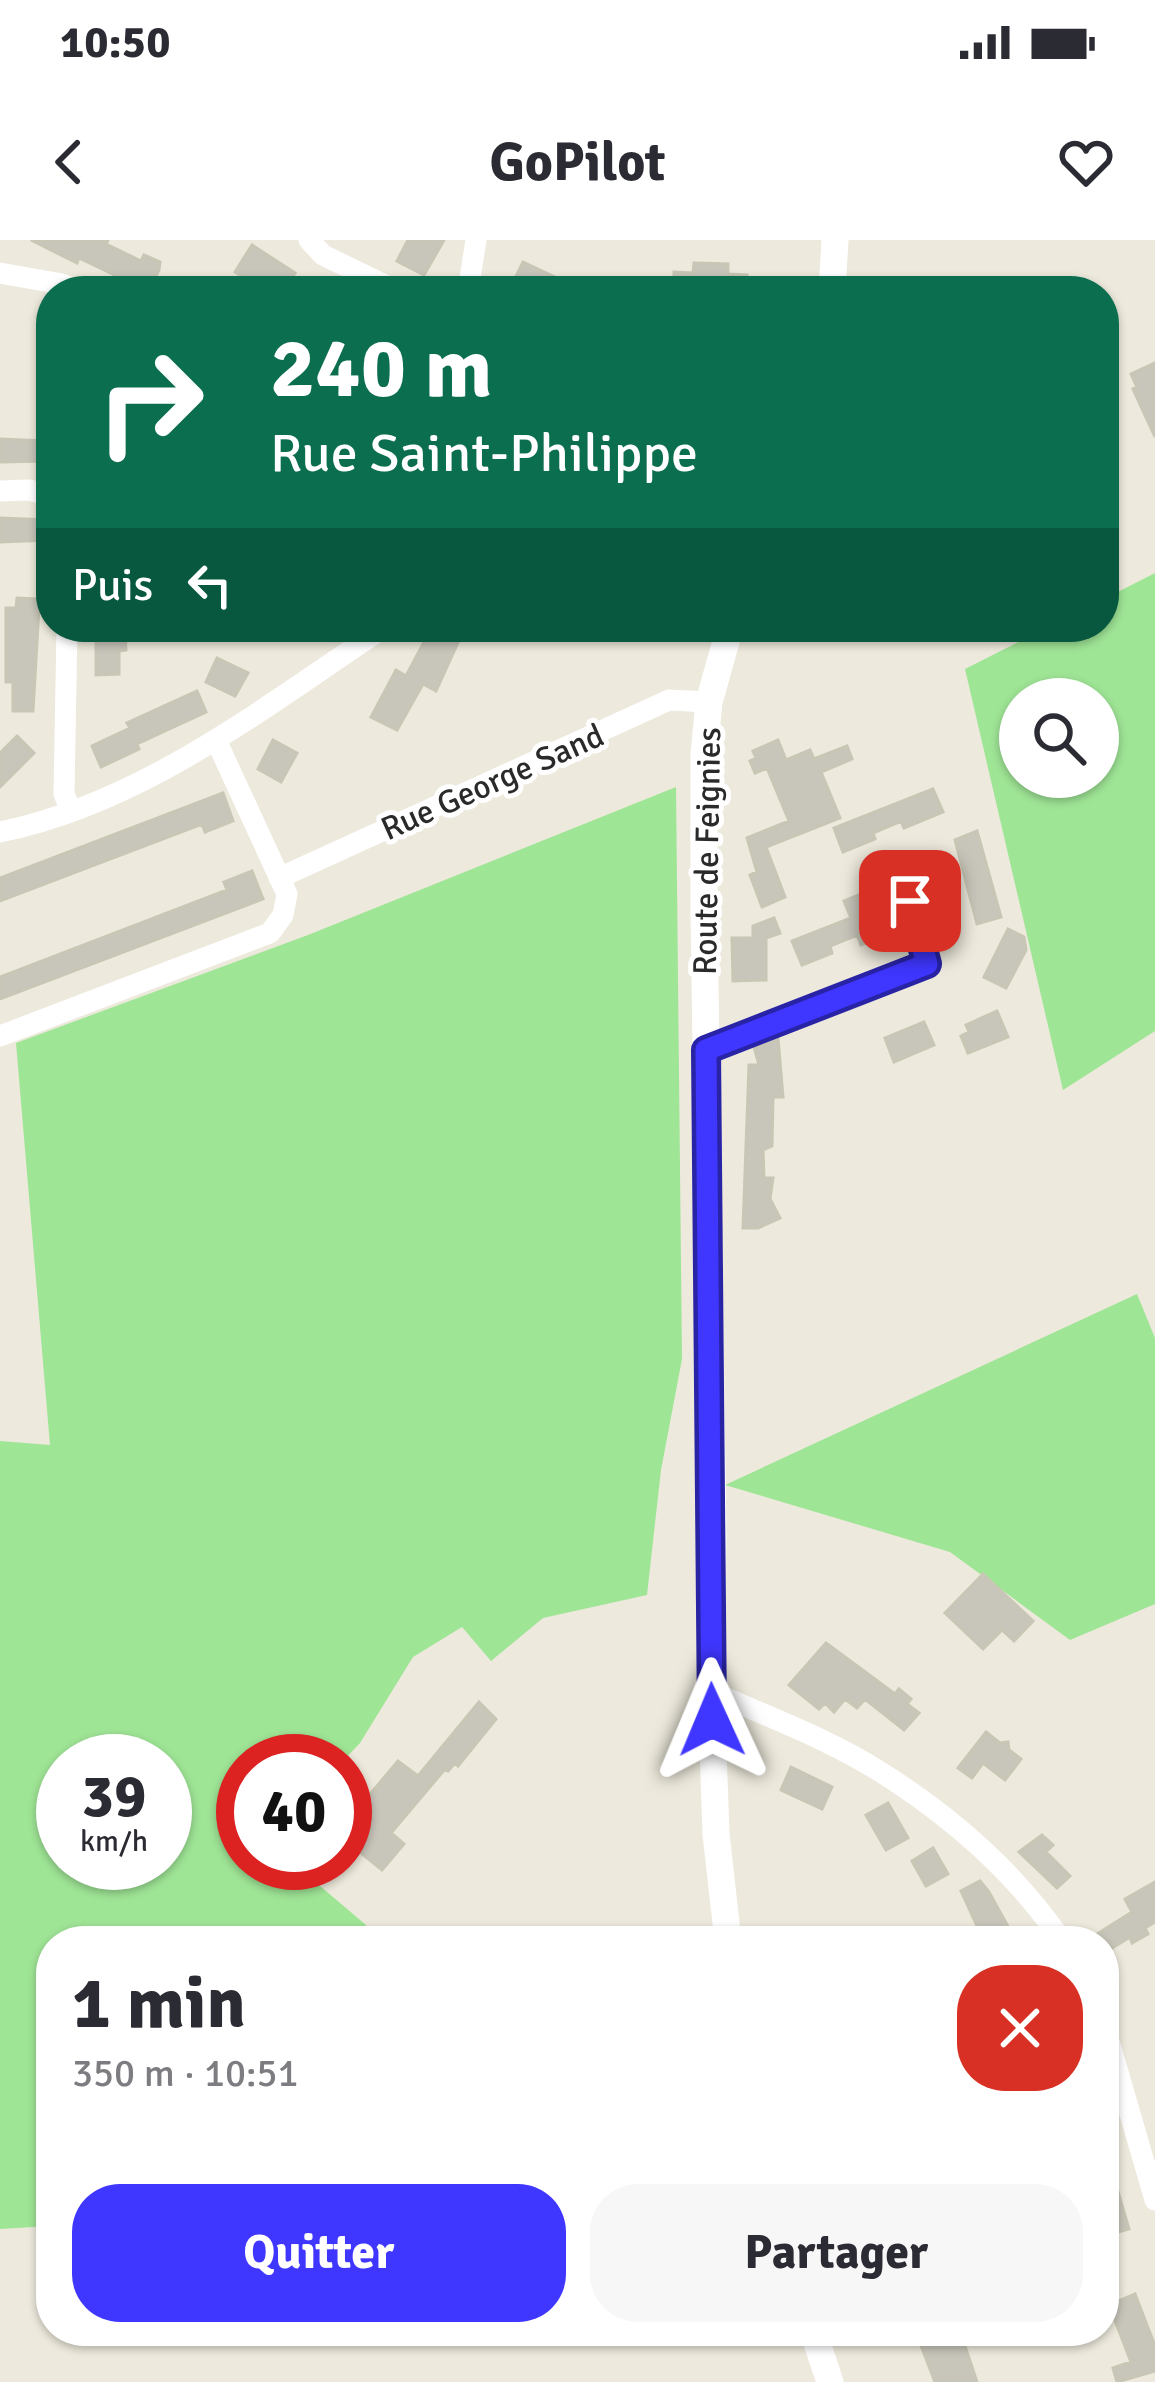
<!DOCTYPE html>
<html lang="fr">
<head>
<meta charset="utf-8">
<style>
	:root { --surface:#fff; --page:#f7f7f7; --text:#2b2b33; --muted:#7c7c81; --accent:#3f36ff }
	body { margin:0; font-family:Signika,sans-serif; background:var(--page); color:var(--text); height:100vh; display:flex; flex-direction:column; font-size:45px; white-space:nowrap }
	* { box-sizing:border-box; margin:0 }
	p { font-size:39px; color:var(--muted) }
	.icon { flex:none; width:66px; height:66px; fill:none; stroke:currentColor; stroke-width:2; stroke-linecap:round; stroke-linejoin:round }
	.map { position:relative; flex:1; overflow:hidden }
	.panel { position:absolute; left:36px; top:1686px; width:1083px; height:420px; display:flex; flex-direction:column; background:var(--surface); border-radius:48px; box-shadow:0 3px 9px #0004 }
	.panel>* { flex:none }
	.top-card { position:absolute; left:36px; top:36px; width:1083px; height:366px; border-radius:48px; box-shadow:0 3px 9px #0004; background:#0b6e4f; color:#fff; overflow:hidden }
	.fabs { position:absolute; left:999px; top:438px; display:grid; gap:24px }
	.fabs a { display:grid; place-items:center; width:120px; height:120px; border-radius:50%; background:var(--surface); box-shadow:0 3px 9px #0004; font-size:60px }
	.speed { position:absolute; left:36px; top:1494px; display:flex; gap:24px; font-size:60px; font-weight:700; text-align:center }
	.speed>* { display:grid; place-content:center; width:156px; height:156px; border-radius:50%; background:var(--surface); box-shadow:0 3px 9px #0004; line-height:1 }
	.speed small { font-size:30px; font-weight:400 }
	.speed .limit { border:18px solid #d22; background:#fff; color:#111 }
	.pin { position:absolute; display:grid; place-items:center; width:102px; height:102px; color:#fff; margin:-51px; border-radius:24px; box-shadow:0 6px 18px #0006 }
	.me { position:absolute; width:132px; margin:-66px; rotate:359deg; stroke-linejoin:round; filter:drop-shadow(0 0 9px #0008) }
	.turn { display:flex; align-items:center; gap:42px; height:252px; padding:0 36px; font-size:54px }
	.turn .icon { width:156px; height:156px; stroke-width:2.5 }
	.turn b { display:block; font-size:84px; line-height:102px }
	.then { display:flex; align-items:center; height:114px; padding:0 36px; background:#0003; gap:24px; font-size:45px }
	.round { display:grid; place-items:center; flex:none; width:126px; height:126px; border-radius:48px; background:var(--page) }
	.overview { display:flex; align-items:center; justify-content:space-between; height:204px; padding:0 36px }
	h1 { font-size:72px; font-weight:700; line-height:90px }
	.action { display:flex; gap:24px; margin-top:auto; padding:24px 36px }
	.action a { flex:1; height:138px; border-radius:48px; background:var(--accent); color:#fff; font-size:48px; font-weight:700; line-height:138px; text-align:center }
	.action a+a { background:var(--page); color:var(--text) }
	.status { display:flex; justify-content:space-between; align-items:center; height:84px; padding:0 60px; background:var(--surface); direction:ltr }
	.status svg { height:33px; fill:currentColor }
	header { display:flex; justify-content:space-between; align-items:center; height:156px; padding:0 36px; background:var(--surface); font-size:54px; font-weight:700 }
	.map>svg:first-child { display:block }
	.green { fill:#9fe596; fill-rule:evenodd }
	.building { fill:#c8c6bb; stroke:#c8c6b5; stroke-width:3 }
	.lines { fill:none; stroke-linecap:round; stroke-linejoin:round }
	.street { stroke:#fff; stroke-width:21 }
	.secondary { stroke:#fff; stroke-width:27 }
	.route-casing { stroke:#2923a6; stroke-width:30 }
	.route { stroke:#3f36ff; stroke-width:21 }
	.labels { text-anchor:middle; stroke-width:10; stroke-linejoin:round; paint-order:stroke }
	.street-label { font-size:33px; fill:#2a2a2a; stroke:#fff }
</style>
</head>
<body>
<div class="status"><b>10:50</b><svg viewBox="0 0 49 12"><path d="M0 12V9h3v3zM5 12V6h3v6zM10 12V3h3v9zM15 12V0h3v12zM26 1h20v11H26zM47 4h2v5h-2z"/></svg></div>
<header><svg class="icon" aria-label="back" viewBox="0 0 24 24"><path d="M15 5l-7 7 7 7"/></svg>GoPilot<svg class="icon" aria-label="heart" viewBox="0 0 24 24"><path d="M12 20l-8-8c-3-5 5-10 8-4 3-6 11-1 8 4z"/></svg></header>
<div class="map">
<svg width="1155" height="2142" viewBox="0 0 1155 2142">
	<rect width="100%" height="100%" fill="#ede9dc"/>
	<!-- green -->
	<path class="green" d="M 1155,333 L 1155,791 L 1063,850 L 965,429 L 1048,387 L 1104,387 L 1104,359 ZM 1020,459 L 1098,459 L 1098,537 L 1020,537 Z
		M 676,547 L 682,1119 L 661,1230 L 647,1355 L 543,1378 L 491,1421 L 462,1387 L 413,1417 L 360,1503 L 343,1521 L 243,1521 L 243,1623 L 293,1623 L 366,1685 L 354,1701 L 51,1701 L 51,1986 L 0,1989 L 0,1201 L 50,1205 L 16,803 L 308,695 ZM 165,1521 L 165,1623 L 63,1623 L 63,1521 Z
		M 1137,1054 L 1155,1098 L 1155,1364 L 1070,1400 L 950,1312 L 725,1245 Z"/>
	<!-- building -->
	<path class="building" d="M 31,0 L 108,0 L 106,4 L 141,21 L 144,15 L 160,22 L 159,30 L 148,51 L 79,18 L 77,23 Z
		M 408,0 L 444,0 L 424,35 L 397,21 Z
		M 252,5 L 295,33 L 284,51 L 266,51 L 235,32 Z
		M 523,22 L 559,39 L 553,51 L 509,51 Z
		M 694,23 L 728,24 L 728,34 L 747,35 L 746,51 L 674,51 L 674,32 L 693,33 Z
		M 1155,123 L 1155,197 L 1133,149 L 1137,147 L 1131,134 Z
		M 0,199 L 45,201 L 45,221 L 0,222 Z
		M 0,278 L 48,280 L 49,300 L 0,302 Z
		M 17,358 L 37,359 L 39,367 L 33,471 L 13,471 L 13,442 L 6,442 L 6,368 L 16,368 Z
		M 96,387 L 120,387 L 120,392 L 125,392 L 126,410 L 119,411 L 119,434 L 96,435 Z
		M 432,387 L 465,387 L 436,451 L 423,444 L 397,490 L 371,477 L 396,430 L 406,436 Z
		M 217,418 L 248,433 L 235,456 L 206,442 Z
		M 197,451 L 206,472 L 137,504 L 139,509 L 101,527 L 92,506 L 130,488 L 127,483 Z
		M 17,496 L 34,513 L 0,547 L 0,513 Z
		M 273,500 L 297,513 L 281,542 L 258,529 Z
		M 778,500 L 786,520 L 810,510 L 814,519 L 847,506 L 852,519 L 821,532 L 840,578 L 766,607 L 785,657 L 762,667 L 750,635 L 757,632 L 747,598 L 789,581 L 767,528 L 755,533 L 750,521 L 756,518 L 753,511 Z
		M 933,549 L 943,572 L 904,588 L 901,581 L 873,593 L 875,599 L 843,612 L 834,588 Z
		M 223,553 L 233,581 L 205,592 L 202,584 L 0,661 L 0,638 Z
		M 977,591 L 1001,677 L 977,684 L 955,600 Z
		M 252,631 L 263,659 L 0,759 L 0,737 L 227,650 L 224,642 Z
		M 866,652 L 882,696 L 861,705 L 857,695 L 830,706 L 832,713 L 802,725 L 792,701 L 851,678 L 844,661 Z
		M 774,678 L 780,693 L 766,698 L 766,740 L 733,741 L 732,698 L 753,698 L 753,686 Z
		M 1008,689 L 1024,697 L 1026,710 L 1006,748 L 984,737 Z
		M 997,771 L 1008,797 L 968,813 L 961,796 L 969,792 L 966,785 Z
		M 924,782 L 934,805 L 894,822 L 885,798 Z
		M 778,798 L 783,857 L 773,857 L 772,906 L 763,910 L 764,938 L 773,938 L 770,959 L 780,978 L 758,988 L 743,988 L 749,825 L 759,825 L 754,807 Z
		M 983,1334 L 1033,1381 L 1014,1401 L 1002,1390 L 983,1409 L 945,1373 Z
		M 826,1403 L 895,1454 L 899,1449 L 911,1459 L 907,1464 L 919,1473 L 904,1490 L 865,1459 L 857,1468 L 845,1459 L 834,1472 L 825,1463 L 819,1469 L 789,1445 Z
		M 479,1462 L 496,1479 L 458,1526 L 455,1523 L 448,1531 L 445,1529 L 391,1593 L 404,1604 L 382,1630 L 345,1600 L 345,1584 L 398,1521 L 418,1536 Z
		M 986,1492 L 1000,1503 L 1008,1502 L 1009,1510 L 1021,1519 L 1005,1540 L 983,1523 L 972,1538 L 958,1528 Z
		M 791,1527 L 832,1547 L 822,1569 L 781,1550 Z
		M 888,1563 L 908,1598 L 886,1610 L 866,1575 Z
		M 1042,1595 L 1053,1605 L 1046,1612 L 1070,1636 L 1057,1648 L 1019,1612 Z
		M 933,1608 L 948,1634 L 926,1646 L 912,1621 Z
		M 980,1641 L 989,1652 L 1016,1701 L 984,1701 L 961,1651 Z
		M 1155,1642 L 1155,1682 L 1145,1688 L 1148,1694 L 1132,1703 L 1130,1697 L 1104,1713 L 1104,1701 L 1086,1701 L 1132,1672 L 1125,1659 Z
		M 1104,1918 L 1108,1918 L 1129,1989 L 1104,1996 Z
		M 1135,2054 L 1155,2106 L 1155,2131 L 1117,2142 L 1113,2128 L 1131,2122 L 1109,2065 Z
		M 931,2091 L 937,2104 L 961,2094 L 977,2142 L 935,2142 L 917,2095 Z"/>
	<g class="lines">
		<!-- street -->
		<path class="street" d="M 309,0 L 323,15 L 397,51
			M 0,33 L 62,44 L 81,51
			M 468,51 L 476,0
			M 0,251 L 29,250 L 51,256
			M 67,387 L 64,554 L 71,570
			M 0,592 C 144,563 265,466 385,387
			M 279,638 L 669,460 L 709,462
			M 0,796 L 270,693 L 283,675 L 287,654 L 216,500
			M 706,810 L 927,724 L 901,629
			M 711,1451 C 767,1477 827,1498 879,1531 C 949,1575 1015,1632 1062,1701
			M 1104,1784 L 1155,1960"/>
		<!-- secondary -->
		<path class="secondary" d="M 832,51 L 835,0
			M 728,1701 L 716,1594 L 711,1451 L 713,1297 L 704,670 L 704,514 L 709,462 L 730,387
			M 813,2091 L 830,2142"/>
	</g>
	<g class="lines">
		<defs>
			<path id="route" d="M 712,1480 L 706,810 L 927,724 L 910,661"/>
		</defs>
		<!-- route casing -->
		<use href="#route" class="route-casing"/>
		<!-- route -->
		<use href="#route" class="route"/>
	</g>
	<g class="labels">
		<!-- street labels -->
		<g class="street-label">
			<text transform="translate(492 541) rotate(-24)" y="12">Rue George Sand</text>
			<text transform="translate(706 611) rotate(-89)" y="12">Route de Feignies</text>
		</g>
	</g>
</svg>
<div class="fabs">
<a><svg class="icon" aria-label="search" viewBox="0 0 24 24"><circle cx="10" cy="10" r="6"/><path d="M15 15l6 6"/></svg></a>
</div>
<div class="speed"><div>39<small>km/h</small></div><div class="limit">40</div></div>
<div class="pin" style="left:910px;top:661px;background:#d93025"><svg class="icon" aria-label="arrive" viewBox="0 0 24 24"><path d="M6 21V4h12l-3 4 3 4H6"/></svg></div>
<svg class="me" style="left:712px;top:1480px" viewBox="-20 -20 40 40"><path d="M0-17L14 15 0 8-14 15z" fill="#3f36ff" stroke="#fff" stroke-width="4"/></svg>
<div class="top-card">
<div class="turn"><svg class="icon" aria-label="right" viewBox="0 0 24 24"><path d="M7 20v-9h11M14 6l5 5-5 5"/></svg><div><b>240 m</b>Rue Saint-Philippe</div></div>
<div class="then">Puis<svg class="icon" aria-label="left" viewBox="0 0 24 24"><path d="M17 20v-9H6M10 6l-5 5 5 5"/></svg></div>
</div>
<section class="panel">
<div class="overview"><div><h1>1 min</h1><p>350 m · 10:51</p></div><a class="round" style="background:#d93025;color:#fff"><svg class="icon" aria-label="close" viewBox="0 0 24 24"><path d="M6 6l12 12M18 6L6 18"/></svg></a></div>
<div class="action"><a>Quitter</a><a>Partager</a></div>
</section>
</div>
</body>
</html>
